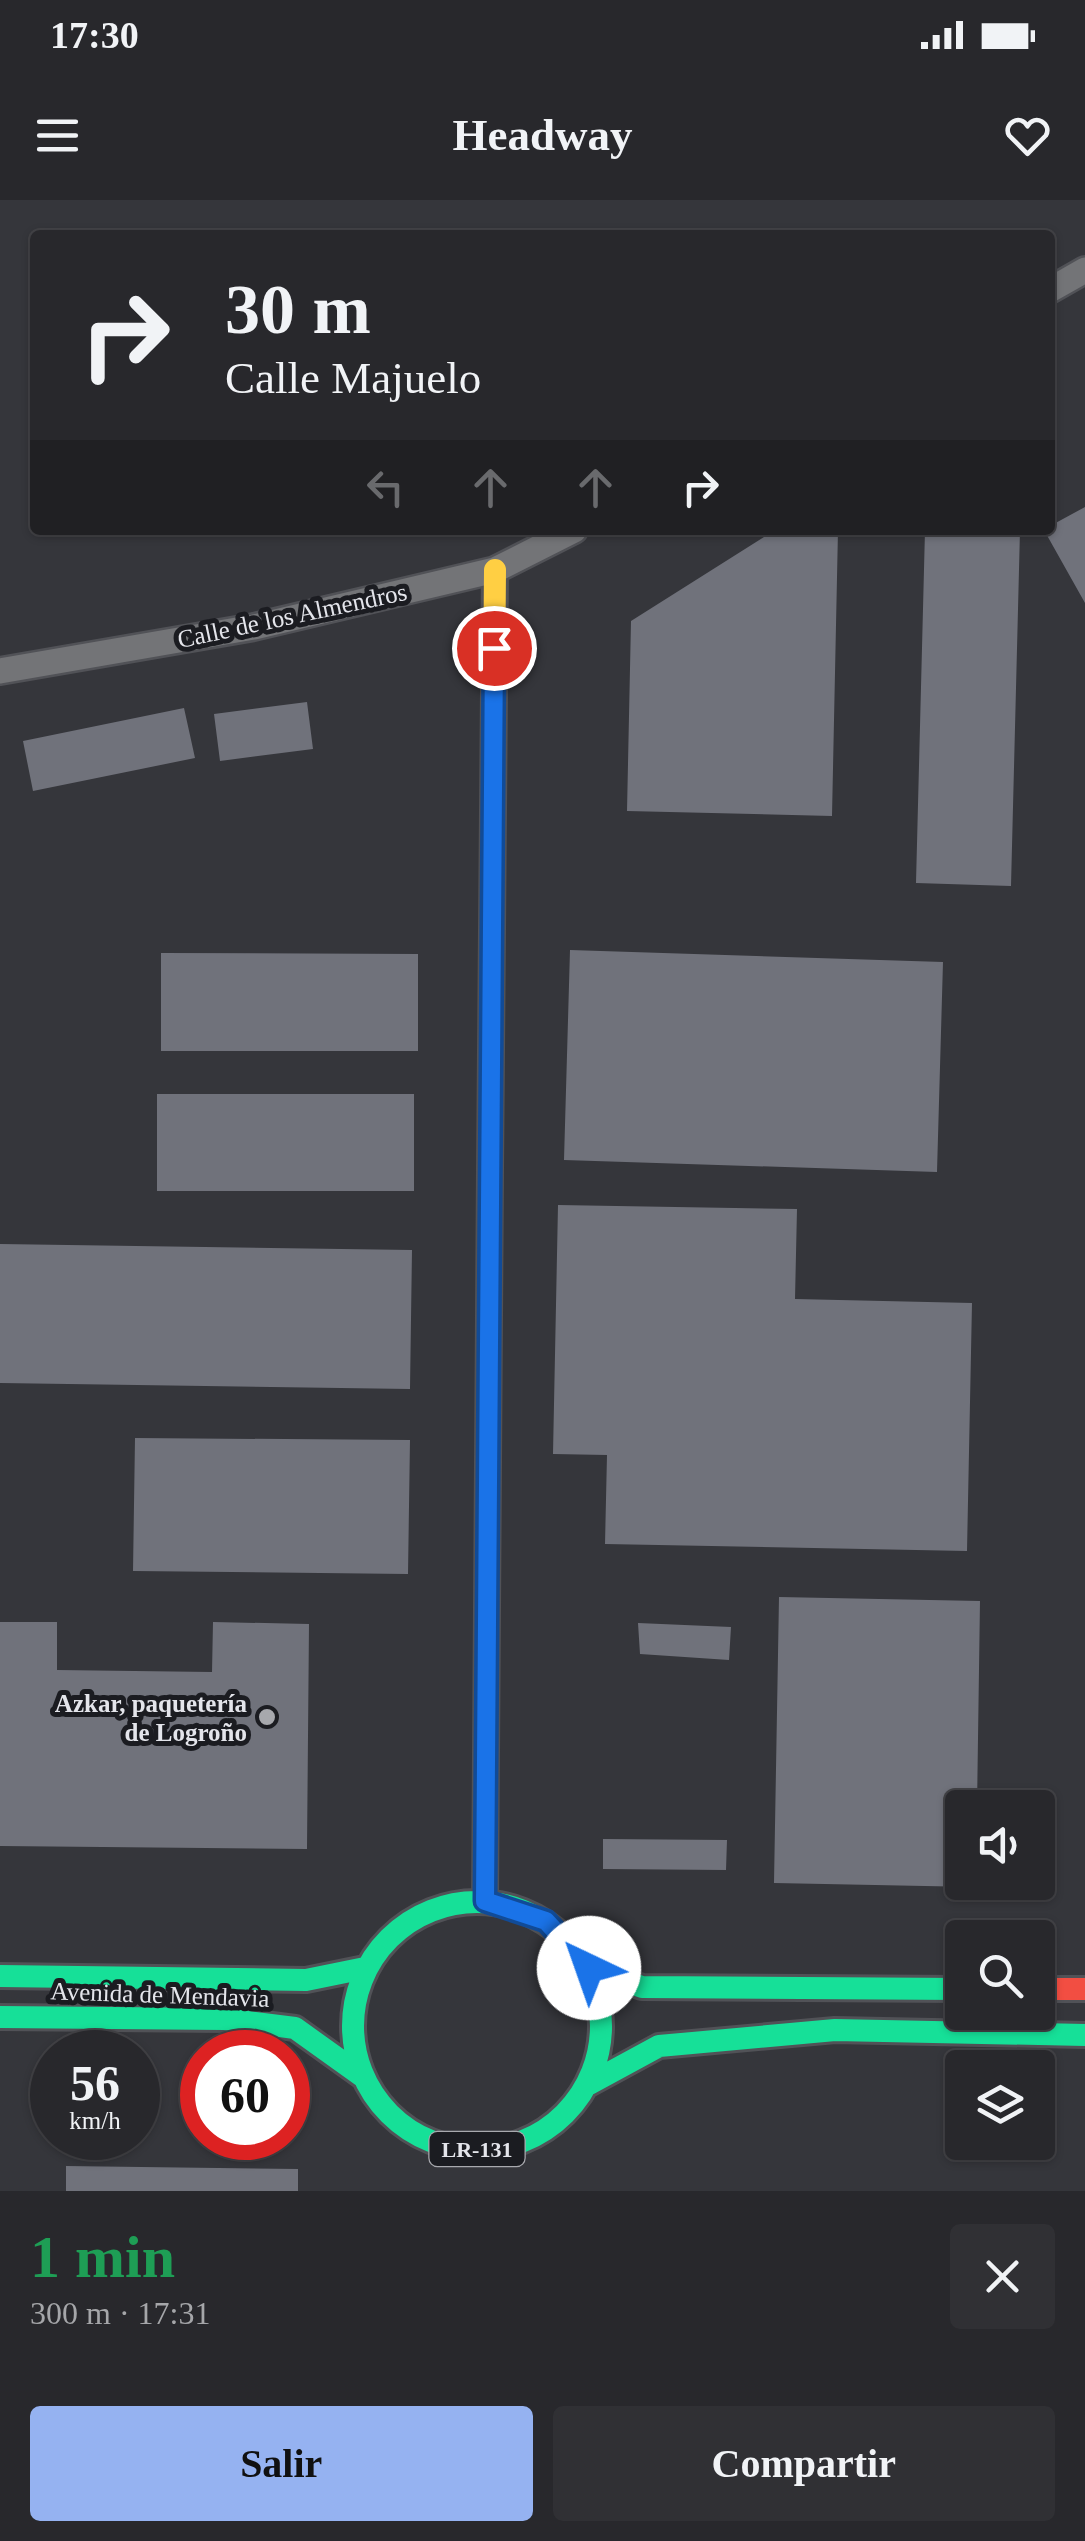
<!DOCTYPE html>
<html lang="es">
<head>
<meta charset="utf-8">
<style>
	:root { --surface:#28282c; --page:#303034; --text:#f1f3f6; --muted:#a5a6a9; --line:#444448; --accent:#95b2f1 }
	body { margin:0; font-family:Georgia,serif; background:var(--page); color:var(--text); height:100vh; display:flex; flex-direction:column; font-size:38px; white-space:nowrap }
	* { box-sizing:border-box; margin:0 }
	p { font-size:32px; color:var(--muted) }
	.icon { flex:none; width:55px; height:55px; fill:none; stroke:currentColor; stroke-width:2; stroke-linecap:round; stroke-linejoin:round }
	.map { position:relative; height:1991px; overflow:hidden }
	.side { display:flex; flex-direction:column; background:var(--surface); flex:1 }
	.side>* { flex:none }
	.hud { position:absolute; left:30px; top:30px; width:1025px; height:305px; border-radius:10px; box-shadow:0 2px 8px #0004,0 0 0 2px var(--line); background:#28282c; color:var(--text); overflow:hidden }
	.tools { position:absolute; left:945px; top:1590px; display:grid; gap:20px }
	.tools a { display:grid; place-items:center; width:110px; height:110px; border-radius:10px; background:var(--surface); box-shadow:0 2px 8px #0004,0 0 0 2px var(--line); font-size:50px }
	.speed { position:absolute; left:30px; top:1830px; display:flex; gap:20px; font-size:50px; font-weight:700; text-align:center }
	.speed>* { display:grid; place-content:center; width:130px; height:130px; border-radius:50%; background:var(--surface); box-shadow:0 2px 8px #0004,0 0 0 2px var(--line); line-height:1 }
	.speed small { font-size:25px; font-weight:400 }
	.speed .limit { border:15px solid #d22; background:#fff; color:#111 }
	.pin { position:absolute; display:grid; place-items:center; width:85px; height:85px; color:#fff; margin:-42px; border:5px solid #fff; border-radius:50%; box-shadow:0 2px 10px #0007 }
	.me { position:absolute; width:110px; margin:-55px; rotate:318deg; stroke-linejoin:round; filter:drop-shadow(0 0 8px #0008) }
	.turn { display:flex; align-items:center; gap:35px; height:210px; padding:0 30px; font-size:45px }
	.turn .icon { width:130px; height:130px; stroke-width:2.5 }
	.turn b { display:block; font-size:70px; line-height:85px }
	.lanes { display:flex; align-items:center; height:95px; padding:0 30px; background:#0003; justify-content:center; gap:50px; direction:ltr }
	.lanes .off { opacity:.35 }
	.round { display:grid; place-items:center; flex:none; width:105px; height:105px; border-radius:10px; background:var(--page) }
	.head { display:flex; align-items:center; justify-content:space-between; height:170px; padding:0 30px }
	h1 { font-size:60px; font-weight:600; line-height:75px; color:#1e9e55 }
	.action { display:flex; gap:20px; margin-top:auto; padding:20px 30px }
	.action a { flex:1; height:115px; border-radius:10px; background:var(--accent); color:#111; font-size:40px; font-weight:600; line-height:115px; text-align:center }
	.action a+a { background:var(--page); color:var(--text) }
	.status { display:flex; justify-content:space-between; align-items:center; height:70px; padding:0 50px; background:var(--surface); direction:ltr }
	.status svg { height:28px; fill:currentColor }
	header { display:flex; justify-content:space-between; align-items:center; height:130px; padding:0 30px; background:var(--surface); font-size:45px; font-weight:600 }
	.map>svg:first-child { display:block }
	.building { fill:#70727b }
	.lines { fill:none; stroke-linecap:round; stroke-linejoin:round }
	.street-casing { stroke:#515257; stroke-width:30 }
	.fast-casing { stroke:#515257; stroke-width:28 }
	.slow-casing { stroke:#515257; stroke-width:28 }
	.jam-casing { stroke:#515257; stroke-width:28 }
	.street { stroke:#737477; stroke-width:25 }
	.fast { stroke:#16e098; stroke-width:22 }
	.slow { stroke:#ffcf43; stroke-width:22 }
	.jam { stroke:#f24e42; stroke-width:22 }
	.route-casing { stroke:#114b97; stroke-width:25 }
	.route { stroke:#1a73e8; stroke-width:18 }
	.poi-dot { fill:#a7a8ad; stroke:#1b1c21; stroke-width:4 }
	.labels { text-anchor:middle; stroke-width:10; stroke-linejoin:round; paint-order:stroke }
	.shield { fill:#1b1c21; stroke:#a8a9ae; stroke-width:2.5 }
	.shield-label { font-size:22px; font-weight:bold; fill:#e4e5eb }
	.street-label { font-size:25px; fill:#e4e5eb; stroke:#1b1c21 }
	.poi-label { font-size:25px; font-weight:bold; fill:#e4e5eb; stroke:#1b1c21; text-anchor:end }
</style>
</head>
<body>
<div class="status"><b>17:30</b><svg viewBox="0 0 49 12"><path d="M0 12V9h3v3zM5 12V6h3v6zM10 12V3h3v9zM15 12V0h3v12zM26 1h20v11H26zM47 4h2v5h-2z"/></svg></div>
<header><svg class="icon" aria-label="menu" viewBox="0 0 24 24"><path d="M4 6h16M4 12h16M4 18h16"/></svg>Headway<svg class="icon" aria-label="heart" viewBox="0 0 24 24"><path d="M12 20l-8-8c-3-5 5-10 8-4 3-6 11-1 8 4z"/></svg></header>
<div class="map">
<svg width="1085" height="1991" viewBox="0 0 1085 1991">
	<rect width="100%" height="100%" fill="#35363b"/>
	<!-- building -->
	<path class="building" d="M 1085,307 L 1085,403 L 1044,330 L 1050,330 L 1050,326 Z
		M 775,330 L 838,330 L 832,616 L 627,611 L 631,421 Z
		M 925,330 L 1020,330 L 1011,686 L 916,683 Z
		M 307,502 L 313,549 L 220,561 L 214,514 Z
		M 184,508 L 195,558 L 33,591 L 23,541 Z
		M 570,750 L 943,762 L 937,972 L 564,960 Z
		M 161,753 L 418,754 L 418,851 L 161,851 Z
		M 157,894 L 414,894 L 414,991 L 157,991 Z
		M 558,1005 L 797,1009 L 795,1099 L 972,1103 L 967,1351 L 605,1344 L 607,1255 L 553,1254 Z
		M 0,1044 L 412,1050 L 410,1189 L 0,1183 Z
		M 135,1238 L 410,1240 L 408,1374 L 133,1371 Z
		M 779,1397 L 980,1401 L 977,1608 L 962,1608 L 962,1682 L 975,1682 L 975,1687 L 774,1683 Z
		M 0,1422 L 57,1422 L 57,1470 L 212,1472 L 213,1422 L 309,1424 L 307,1649 L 0,1646 Z
		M 638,1423 L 731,1427 L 729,1460 L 640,1454 Z
		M 603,1639 L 727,1640 L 726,1670 L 603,1669 Z
		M 66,1966 L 298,1969 L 298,1991 L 66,1991 Z"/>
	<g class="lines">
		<defs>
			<path id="street" d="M 1050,90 L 1085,70
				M 0,471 L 254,427 L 495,370 L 574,330"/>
			<path id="fast" d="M 485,1701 L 490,970
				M353 1826a124 124 0 1 1 248 0a124 124 0 1 1-248 0Z
				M 589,1768 L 642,1787 L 962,1789
				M 0,1776 L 306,1780 L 365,1768
				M 0,1817 L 225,1819 L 295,1828 L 362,1876
				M 589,1884 L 659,1846 L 835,1830 L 1085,1835"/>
			<path id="slow" d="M 490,970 L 495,370"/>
			<path id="jam" d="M 1038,1789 L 1085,1789"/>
		</defs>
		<!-- street casing -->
		<use href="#street" class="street-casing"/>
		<!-- fast casing -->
		<use href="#fast" class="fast-casing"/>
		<!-- slow casing -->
		<use href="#slow" class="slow-casing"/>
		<!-- jam casing -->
		<use href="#jam" class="jam-casing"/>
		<!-- street -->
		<use href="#street" class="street"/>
		<!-- fast -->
		<use href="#fast" class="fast"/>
		<!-- slow -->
		<use href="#slow" class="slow"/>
		<!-- jam -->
		<use href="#jam" class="jam"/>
	</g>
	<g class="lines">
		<defs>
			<path id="route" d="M 494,448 L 485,1701 L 546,1721 L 589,1768"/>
		</defs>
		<!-- route casing -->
		<use href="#route" class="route-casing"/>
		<!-- route -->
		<use href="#route" class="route"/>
	</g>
	<!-- markers -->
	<circle class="poi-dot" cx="267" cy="1517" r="10"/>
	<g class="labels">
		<!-- shield labels -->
		<rect class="shield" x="429.5" y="1932" width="95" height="34" rx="8"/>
		<g class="shield-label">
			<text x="477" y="1957">LR-131</text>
		</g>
		<!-- street labels -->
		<g class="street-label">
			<text transform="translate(292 415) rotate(-12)" y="9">Calle de los Almendros</text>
			<text transform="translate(160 1794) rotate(2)" y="9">Avenida de Mendavia</text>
		</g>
		<!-- poi labels -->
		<g class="poi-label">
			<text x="247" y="1512">Azkar, paquetería<tspan x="247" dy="29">de Logroño</tspan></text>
		</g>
	</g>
</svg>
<div class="tools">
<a><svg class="icon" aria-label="sound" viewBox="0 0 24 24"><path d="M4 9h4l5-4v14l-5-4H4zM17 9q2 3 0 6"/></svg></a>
<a><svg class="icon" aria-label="search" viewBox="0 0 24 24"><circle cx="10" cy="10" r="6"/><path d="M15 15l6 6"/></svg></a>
<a><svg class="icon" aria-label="layers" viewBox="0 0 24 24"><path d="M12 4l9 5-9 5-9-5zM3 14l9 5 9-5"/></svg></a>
</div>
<div class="speed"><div>56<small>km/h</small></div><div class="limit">60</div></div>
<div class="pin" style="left:494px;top:448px;background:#d93025"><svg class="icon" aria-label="arrive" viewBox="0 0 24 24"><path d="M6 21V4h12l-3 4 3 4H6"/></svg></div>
<svg class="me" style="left:589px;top:1768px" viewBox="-20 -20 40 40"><circle r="19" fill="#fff"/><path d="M0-13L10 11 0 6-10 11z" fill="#1a73e8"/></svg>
<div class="hud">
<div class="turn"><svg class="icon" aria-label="right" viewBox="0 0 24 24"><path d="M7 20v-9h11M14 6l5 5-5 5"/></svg><div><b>30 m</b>Calle Majuelo</div></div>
<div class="lanes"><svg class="icon off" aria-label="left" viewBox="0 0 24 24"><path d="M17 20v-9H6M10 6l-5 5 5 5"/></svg><svg class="icon off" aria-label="ahead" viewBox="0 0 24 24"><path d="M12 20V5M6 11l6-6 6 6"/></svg><svg class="icon off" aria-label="ahead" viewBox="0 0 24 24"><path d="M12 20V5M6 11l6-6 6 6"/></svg><svg class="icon" aria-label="right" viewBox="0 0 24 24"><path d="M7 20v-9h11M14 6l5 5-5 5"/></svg></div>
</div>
</div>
<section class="side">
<div class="head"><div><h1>1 min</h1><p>300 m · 17:31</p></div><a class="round"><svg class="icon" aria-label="close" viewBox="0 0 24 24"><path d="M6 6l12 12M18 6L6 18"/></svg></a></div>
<div class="action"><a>Salir</a><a>Compartir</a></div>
</section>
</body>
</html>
